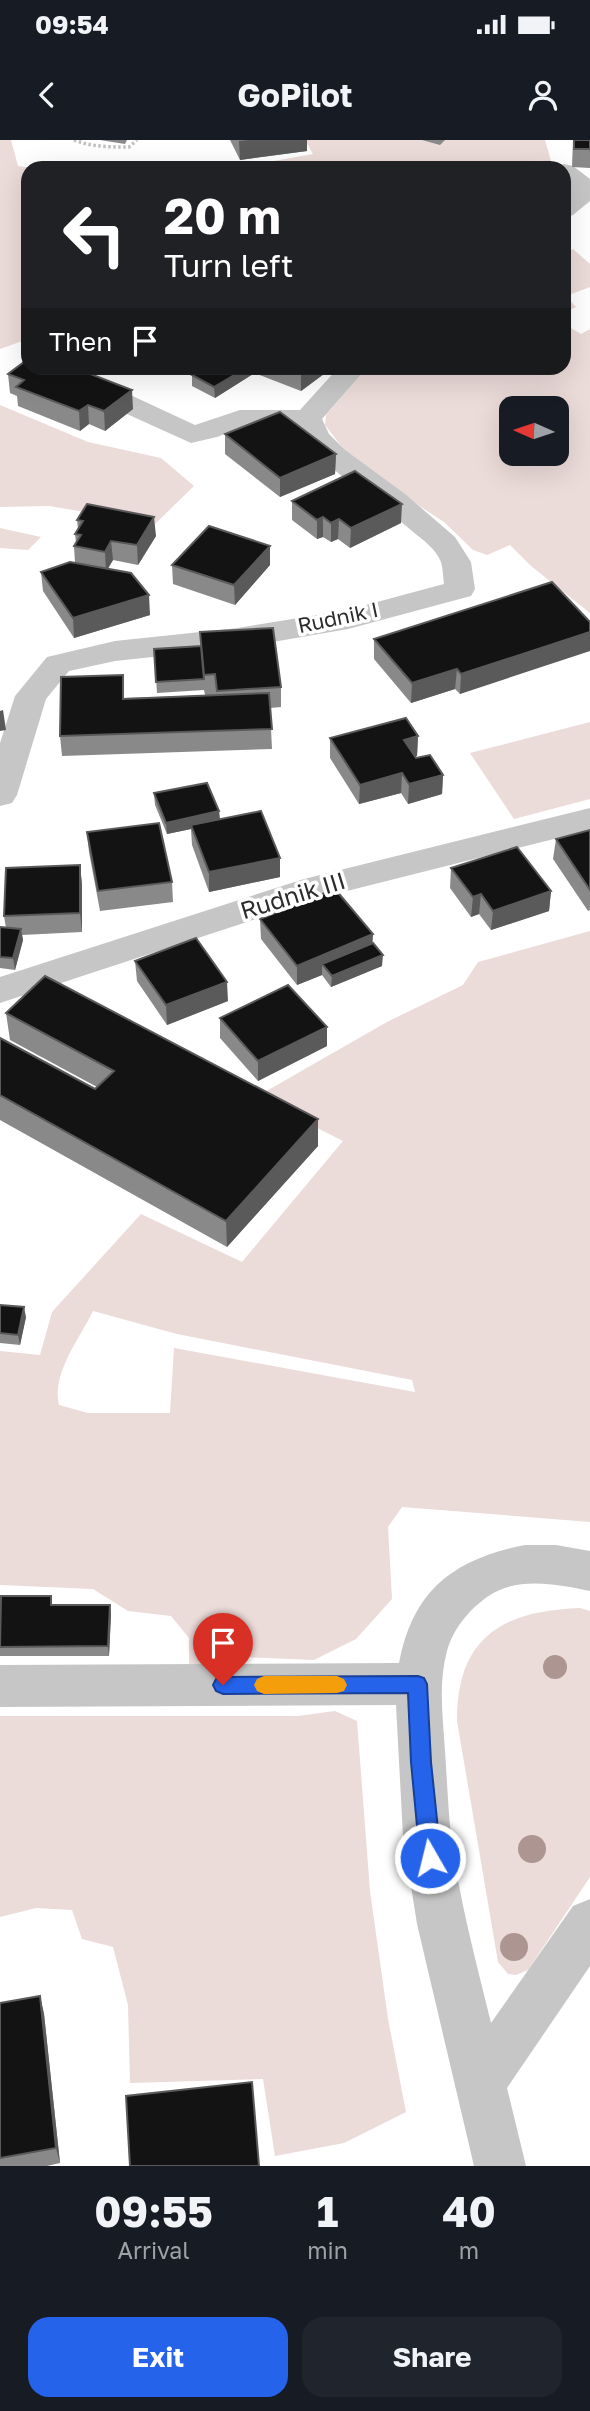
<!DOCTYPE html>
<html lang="en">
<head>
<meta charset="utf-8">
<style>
	:root { --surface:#171b24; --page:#20242c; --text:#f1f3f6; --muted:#9ea1a6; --accent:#2563eb }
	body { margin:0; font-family:"Golos Text",sans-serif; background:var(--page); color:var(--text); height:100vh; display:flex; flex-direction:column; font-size:26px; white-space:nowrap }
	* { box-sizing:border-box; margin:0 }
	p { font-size:23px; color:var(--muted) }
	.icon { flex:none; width:38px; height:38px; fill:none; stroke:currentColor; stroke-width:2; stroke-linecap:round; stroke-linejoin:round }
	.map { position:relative; height:2026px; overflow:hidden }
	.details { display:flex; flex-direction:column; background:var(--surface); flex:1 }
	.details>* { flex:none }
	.hud { position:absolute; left:21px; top:21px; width:550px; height:214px; border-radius:21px; box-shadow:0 7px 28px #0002; background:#202124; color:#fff; overflow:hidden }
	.needle { width:46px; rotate:273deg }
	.fabs { position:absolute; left:499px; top:256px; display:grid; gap:14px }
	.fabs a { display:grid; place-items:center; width:70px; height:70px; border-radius:14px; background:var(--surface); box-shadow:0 7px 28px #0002; font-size:35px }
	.pin { position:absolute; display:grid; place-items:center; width:60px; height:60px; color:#fff; margin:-72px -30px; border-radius:50% 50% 50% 0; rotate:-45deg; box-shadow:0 0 7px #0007 }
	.pin .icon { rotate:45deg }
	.me { position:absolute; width:77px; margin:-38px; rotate:352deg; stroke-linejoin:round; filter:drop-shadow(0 0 5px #0008) }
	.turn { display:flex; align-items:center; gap:24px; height:147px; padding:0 28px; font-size:32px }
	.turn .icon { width:91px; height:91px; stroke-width:2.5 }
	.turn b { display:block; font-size:49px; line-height:60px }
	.then { display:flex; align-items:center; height:66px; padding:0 28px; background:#0003; gap:14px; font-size:26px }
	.eta { display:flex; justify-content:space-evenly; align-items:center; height:119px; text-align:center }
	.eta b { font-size:42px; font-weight:700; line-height:49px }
	.button { display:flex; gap:14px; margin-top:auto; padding:14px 28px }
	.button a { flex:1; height:80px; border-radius:21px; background:var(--accent); color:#fff; font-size:28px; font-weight:700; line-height:80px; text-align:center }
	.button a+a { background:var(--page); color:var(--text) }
	.status { display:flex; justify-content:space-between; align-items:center; height:49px; padding:0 35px; background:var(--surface); direction:ltr }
	.status svg { height:19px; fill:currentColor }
	header { display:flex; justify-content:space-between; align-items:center; height:91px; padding:0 28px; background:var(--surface); font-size:32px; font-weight:700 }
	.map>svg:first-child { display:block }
	.green { fill:#ebdbd9; fill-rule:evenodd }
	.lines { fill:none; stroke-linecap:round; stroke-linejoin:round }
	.path { stroke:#c0c0c0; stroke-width:3.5; stroke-dasharray:2.5 2.5; stroke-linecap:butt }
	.minor { fill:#c6c6c6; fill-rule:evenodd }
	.tree { fill:#ad9692 }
	.wall { fill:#898989 }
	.shaded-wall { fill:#5a5a5a }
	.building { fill:#131313; stroke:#5a5a5a; stroke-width:2 }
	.route { fill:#2563eb; stroke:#184099; stroke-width:2 }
	.slow { fill:#f59e0b }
	.labels { text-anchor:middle; stroke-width:7; stroke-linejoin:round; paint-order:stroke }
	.far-street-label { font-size:21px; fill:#2c2c2c; stroke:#fff }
	.street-label { font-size:24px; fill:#2c2c2c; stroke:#fff }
</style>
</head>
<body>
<div class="status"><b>09:54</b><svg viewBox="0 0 49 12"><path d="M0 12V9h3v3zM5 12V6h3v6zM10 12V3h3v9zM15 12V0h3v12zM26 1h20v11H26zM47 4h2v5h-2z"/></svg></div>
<header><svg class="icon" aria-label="back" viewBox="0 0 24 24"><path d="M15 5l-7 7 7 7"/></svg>GoPilot<svg class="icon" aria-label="person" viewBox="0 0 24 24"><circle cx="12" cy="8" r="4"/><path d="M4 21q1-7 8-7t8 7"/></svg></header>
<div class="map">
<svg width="590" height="2026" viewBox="0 0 590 2026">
	<rect width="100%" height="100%" fill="#fff"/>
	<!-- green -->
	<path class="green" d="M 0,0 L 11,0 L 18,26 L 32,28 L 28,28 L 28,199 L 0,209 Z
		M 305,0 L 545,0 L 553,28 L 198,28 L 268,22 L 313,14 Z
		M 573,109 L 590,124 L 590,147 L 566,156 L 576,167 L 564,173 L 564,114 Z
		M 564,184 L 581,194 L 590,189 L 590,473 L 531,426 L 510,405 L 487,415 L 473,410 L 444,382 L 355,324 L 325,285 L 326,275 L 367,228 L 564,228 ZM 511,268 L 556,268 L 556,313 L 511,313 Z
		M 0,265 L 88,302 L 161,318 L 194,346 L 155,384 L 49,366 L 0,367 Z
		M 0,388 L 41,397 L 28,410 L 0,408 Z
		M 590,582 L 590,659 L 514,679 L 470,613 Z
		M 590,791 L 590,1382 L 402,1367 L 388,1387 L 392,1459 L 356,1499 L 314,1520 L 241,1517 L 189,1527 L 189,1498 L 171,1476 L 128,1471 L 93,1449 L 0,1445 L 0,1211 L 40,1215 L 52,1172 L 141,1074 L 242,1122 L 343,1001 L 256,957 L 387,882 L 463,845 L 478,822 ZM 93,1171 L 177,1194 L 412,1240 L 415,1252 L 174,1208 L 170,1273 L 88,1273 L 59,1265 C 51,1234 80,1198 93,1171 Z
		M 580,1468 L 590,1471 L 590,1737 L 528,1830 L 516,1835 L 508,1834 L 498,1822 L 457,1581 C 457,1497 502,1471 580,1468 Z
		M 335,1571 L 357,1581 L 370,1751 L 388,1879 L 406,1972 L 344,2003 L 275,2016 L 263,1939 L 130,1943 L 128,1865 L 113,1807 L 82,1799 L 72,1770 L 36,1768 L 0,1777 L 0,1576 L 298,1576 Z"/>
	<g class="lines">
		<!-- path -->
		<path class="path" d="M 74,0 C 92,7 110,7 129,7 L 137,0"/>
		<!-- minor -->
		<path class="minor" d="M 564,24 L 573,26 L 590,39 L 590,61 L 573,75 L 564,78 L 564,59 L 571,50 L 564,42 L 564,28 L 554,28 Z
			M 338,228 L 367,228 L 322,279 L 329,294 L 345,310 L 405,354 L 455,397 L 471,422 L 475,449 L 471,456 L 348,489 L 238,508 L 115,521 L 69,531 L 46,559 L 17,655 L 12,663 L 0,666 L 0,603 L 15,556 L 47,517 L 115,501 L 238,488 L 347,470 L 444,444 C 443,437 443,429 441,422 C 436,409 423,400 412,391 C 381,363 312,322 297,286 L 244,286 L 217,297 L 191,303 L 76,251 L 72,245 L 76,239 L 86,237 L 96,239 L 195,285 L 240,270 L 300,270 Z
			M 590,668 L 590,690 L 323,757 L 0,863 L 0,837 L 304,739 Z
			M 525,1405 L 556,1405 L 590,1411 L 590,1451 C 557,1444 516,1436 487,1457 C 469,1470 453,1489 447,1511 C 438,1544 443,1578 445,1611 C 447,1639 448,1668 451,1696 C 459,1759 476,1821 491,1883 L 573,1766 L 590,1759 L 590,1826 L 507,1948 L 526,2026 L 474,2026 L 417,1784 L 403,1696 L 396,1565 L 0,1567 L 0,1525 L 399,1523 C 413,1449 455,1419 525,1405 Z"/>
	</g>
	<!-- trees -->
	<g class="tree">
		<circle cx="555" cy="1527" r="12"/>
		<circle cx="532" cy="1709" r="14"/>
		<circle cx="514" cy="1807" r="14"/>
	</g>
	<!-- wall -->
	<path class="wall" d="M 100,0 L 127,0 L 125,4 Z
		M 230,0 L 307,0 L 307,11 L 240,20 Z
		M 422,0 L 445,0 L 440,5 Z
		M 573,0 L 590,0 L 590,28 L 572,27 Z
		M 204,228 L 253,228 L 253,234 L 215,258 L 192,246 L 192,235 Z
		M 257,228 L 332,228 L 301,251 L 257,234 Z
		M 8,234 L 133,269 L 105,291 L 89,284 L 80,291 L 18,266 L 17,256 L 10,253 Z
		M 225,294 L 336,314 L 335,334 L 280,357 L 225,314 Z
		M 292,361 L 401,383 L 350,408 L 338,399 L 331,402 L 323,397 L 317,399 L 292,380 Z
		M 77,380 L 156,396 L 138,425 L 113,420 L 108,429 L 150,475 L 74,498 L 43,451 L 41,432 L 75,423 L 74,406 L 76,403 L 75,394 L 78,389 Z
		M 270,406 L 270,425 L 235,465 L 173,444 L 172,425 Z
		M 590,482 L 460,554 L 455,549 L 411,563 L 374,519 L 374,499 Z
		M 200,492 L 281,547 L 281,567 L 270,568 L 272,609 L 62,616 L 60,596 L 124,558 L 216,555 L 205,555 L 204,550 L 157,553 L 154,509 L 201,506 Z
		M 418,596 L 417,616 L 415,616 L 416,618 L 443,635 L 442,654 L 408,664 L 401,653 L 359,664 L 330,618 L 330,598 Z
		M 154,653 L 219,671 L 220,679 L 280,718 L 280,737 L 209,752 L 192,705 L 191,689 L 167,694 L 155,665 Z
		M 590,690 L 590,770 L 588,771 L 553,719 L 556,699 Z
		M 87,692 L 172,742 L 173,762 L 100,771 L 89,712 Z
		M 80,725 L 82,745 L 82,792 L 22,795 L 23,800 L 15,830 L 0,828 L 0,787 L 6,788 L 4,776 Z
		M 451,728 L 551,751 L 549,771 L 491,790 L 479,774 L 471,777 L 450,748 Z
		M 260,779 L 373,803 L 382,826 L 331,847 L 322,835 L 297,845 L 261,799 Z
		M 135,821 L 228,861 L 167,885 L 137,841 Z
		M 6,873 L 318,1006 L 227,1107 L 0,980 L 0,898 L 95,949 L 97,947 L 10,900 Z
		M 220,878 L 327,906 L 258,941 L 220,898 Z
		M 0,1165 L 26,1177 L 20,1205 L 0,1203 Z
		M 51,1456 L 52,1465 L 110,1465 L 111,1474 L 109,1516 L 0,1516 L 0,1466 Z
		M 40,1856 L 44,1874 L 60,2023 L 47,2026 L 0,2026 L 0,1863 Z"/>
	<!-- shaded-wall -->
	<path class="shaded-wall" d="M 248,0 L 307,0 L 307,11 L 240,20 L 239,1 Z
		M 246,228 L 253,228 L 253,234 L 215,258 L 214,247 Z
		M 307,228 L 332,228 L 301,251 L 301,232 Z
		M 132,250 L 133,269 L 105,291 L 104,271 Z
		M 88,265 L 89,284 L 80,291 L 79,271 Z
		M 336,314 L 335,334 L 280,357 L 280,338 Z
		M 402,364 L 401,383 L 350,408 L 351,388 Z
		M 154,377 L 156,396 L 138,425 L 137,405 Z
		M 323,377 L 323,397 L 317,399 L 317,380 Z
		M 339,379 L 338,399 L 331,402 L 331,383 Z
		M 111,401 L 113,420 L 106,431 L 105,412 Z
		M 270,406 L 270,425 L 235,465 L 234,445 Z
		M 149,455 L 150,475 L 74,498 L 73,478 Z
		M 590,492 L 590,511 L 460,554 L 461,534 Z
		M 457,529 L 455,549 L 411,563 L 412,543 Z
		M 3,570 L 6,590 L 0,591 L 0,571 Z
		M 418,596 L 417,616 L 403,619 L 404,600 Z
		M 402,633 L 401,653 L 359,664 L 360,645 Z
		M 443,635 L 442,654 L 408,664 L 409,644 Z
		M 219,671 L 220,683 L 191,685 L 191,689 L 167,694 L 166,683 Z
		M 280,718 L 280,737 L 209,752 L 209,732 Z
		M 80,725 L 82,745 L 82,792 L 80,773 Z
		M 551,751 L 549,771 L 491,790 L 493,771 Z
		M 481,754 L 479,774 L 471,777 L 473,757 Z
		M 21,789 L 23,800 L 15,830 L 13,818 Z
		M 373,794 L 372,814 L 322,824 L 322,835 L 297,845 L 297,826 Z
		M 383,815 L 382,826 L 331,847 L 332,836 Z
		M 227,842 L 228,861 L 167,885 L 166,865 Z
		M 327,887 L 327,906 L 258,941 L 258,921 Z
		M 318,979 L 318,1006 L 227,1107 L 226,1081 Z
		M 24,1167 L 26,1177 L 20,1205 L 18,1195 Z
		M 110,1465 L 111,1474 L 109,1516 L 108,1506 Z
		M 40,1856 L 44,1874 L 60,2023 L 56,2008 Z"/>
	<!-- building -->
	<path class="building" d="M 574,0 L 590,0 L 590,9 L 574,9 Z
		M 28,219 L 28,228 L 75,228 L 132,250 L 104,271 L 88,265 L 79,271 L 16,247 L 24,240 L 8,234 Z
		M 204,228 L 246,228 L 214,247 L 192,235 Z
		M 290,228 L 307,228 L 301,232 Z
		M 280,272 L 336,314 L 280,338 L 225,294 Z
		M 355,331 L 402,364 L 351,388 L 339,379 L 331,383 L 323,377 L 317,380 L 292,361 Z
		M 87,364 L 154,377 L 137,405 L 111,401 L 105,412 L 74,406 L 81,395 L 75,394 L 83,381 L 77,380 Z
		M 209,386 L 270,406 L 234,445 L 172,425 Z
		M 70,422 L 131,433 L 149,455 L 73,478 L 41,432 Z
		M 552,442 L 590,482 L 590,492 L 461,534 L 457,529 L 412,543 L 374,499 Z
		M 273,488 L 281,547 L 217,551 L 215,534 L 204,535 L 200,492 Z
		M 201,506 L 204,539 L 156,542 L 154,509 Z
		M 123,535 L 123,559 L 269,553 L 272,589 L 60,596 L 61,537 Z
		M 406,578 L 418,596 L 404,600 L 416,618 L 430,615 L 443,635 L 409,644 L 402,633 L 360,645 L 330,598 Z
		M 207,643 L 219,671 L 166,683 L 154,653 Z
		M 261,671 L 280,718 L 209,732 L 191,685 Z
		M 159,683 L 172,742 L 98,751 L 87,692 Z
		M 590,690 L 590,750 L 556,699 Z
		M 517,707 L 551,751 L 493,771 L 481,754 L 473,757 L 451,728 Z
		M 80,725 L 80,773 L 4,776 L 6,728 Z
		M 335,749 L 373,794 L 297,826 L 260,779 Z
		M 0,787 L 21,789 L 13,818 L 0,817 Z
		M 196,798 L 227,842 L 166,865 L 135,821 Z
		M 373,803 L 383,815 L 332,836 L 322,824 Z
		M 45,836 L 318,979 L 226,1081 L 0,955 L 0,898 L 95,949 L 114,931 L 6,873 Z
		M 288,845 L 327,887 L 258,921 L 220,878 Z
		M 0,1165 L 24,1167 L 18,1195 L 0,1193 Z
		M 1,1456 L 51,1456 L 51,1465 L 110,1465 L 108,1506 L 0,1507 Z
		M 40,1856 L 56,2008 L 0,2018 L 0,1863 Z
		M 252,1942 L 259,2026 L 130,2026 L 126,1956 Z"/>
	<!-- route -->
	<path class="route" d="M 418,1536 L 424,1538 L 427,1544 L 431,1622 L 441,1718 L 438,1725 L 430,1728 L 423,1725 L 420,1718 L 411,1622 L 408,1553 L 223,1554 L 216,1551 L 213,1545 L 216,1539 L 223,1537 Z"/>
	<!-- slow -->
	<path class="slow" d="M 264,1536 L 337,1536 L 344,1539 L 347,1545 L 344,1551 L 337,1553 L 264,1554 L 257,1551 L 254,1545 L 257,1539 Z"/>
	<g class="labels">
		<!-- far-street labels -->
		<g class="far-street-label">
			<text transform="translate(338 478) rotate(-12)" y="7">Rudnik I</text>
		</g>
		<!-- street labels -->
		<g class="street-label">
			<text transform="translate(293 756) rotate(-17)" y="8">Rudnik III</text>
		</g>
	</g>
</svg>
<div class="fabs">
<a><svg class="needle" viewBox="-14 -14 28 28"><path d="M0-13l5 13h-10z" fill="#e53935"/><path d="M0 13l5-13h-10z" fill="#9ea1a6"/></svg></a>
</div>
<div class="pin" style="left:223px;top:1545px;background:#d93025"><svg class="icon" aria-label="arrive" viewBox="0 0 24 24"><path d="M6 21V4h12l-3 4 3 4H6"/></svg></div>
<svg class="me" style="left:430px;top:1718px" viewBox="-20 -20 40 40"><circle r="17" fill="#2563eb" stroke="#fff" stroke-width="3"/><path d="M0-11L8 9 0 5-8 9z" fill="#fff"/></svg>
<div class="hud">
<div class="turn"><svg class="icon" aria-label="left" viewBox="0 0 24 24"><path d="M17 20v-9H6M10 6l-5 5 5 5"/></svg><div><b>20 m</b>Turn left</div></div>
<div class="then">Then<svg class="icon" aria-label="arrive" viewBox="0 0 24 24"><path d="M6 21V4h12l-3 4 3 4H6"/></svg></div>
</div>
</div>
<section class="details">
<div class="eta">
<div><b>09:55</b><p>Arrival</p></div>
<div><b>1</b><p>min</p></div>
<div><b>40</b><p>m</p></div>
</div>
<div class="button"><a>Exit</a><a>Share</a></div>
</section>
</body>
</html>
